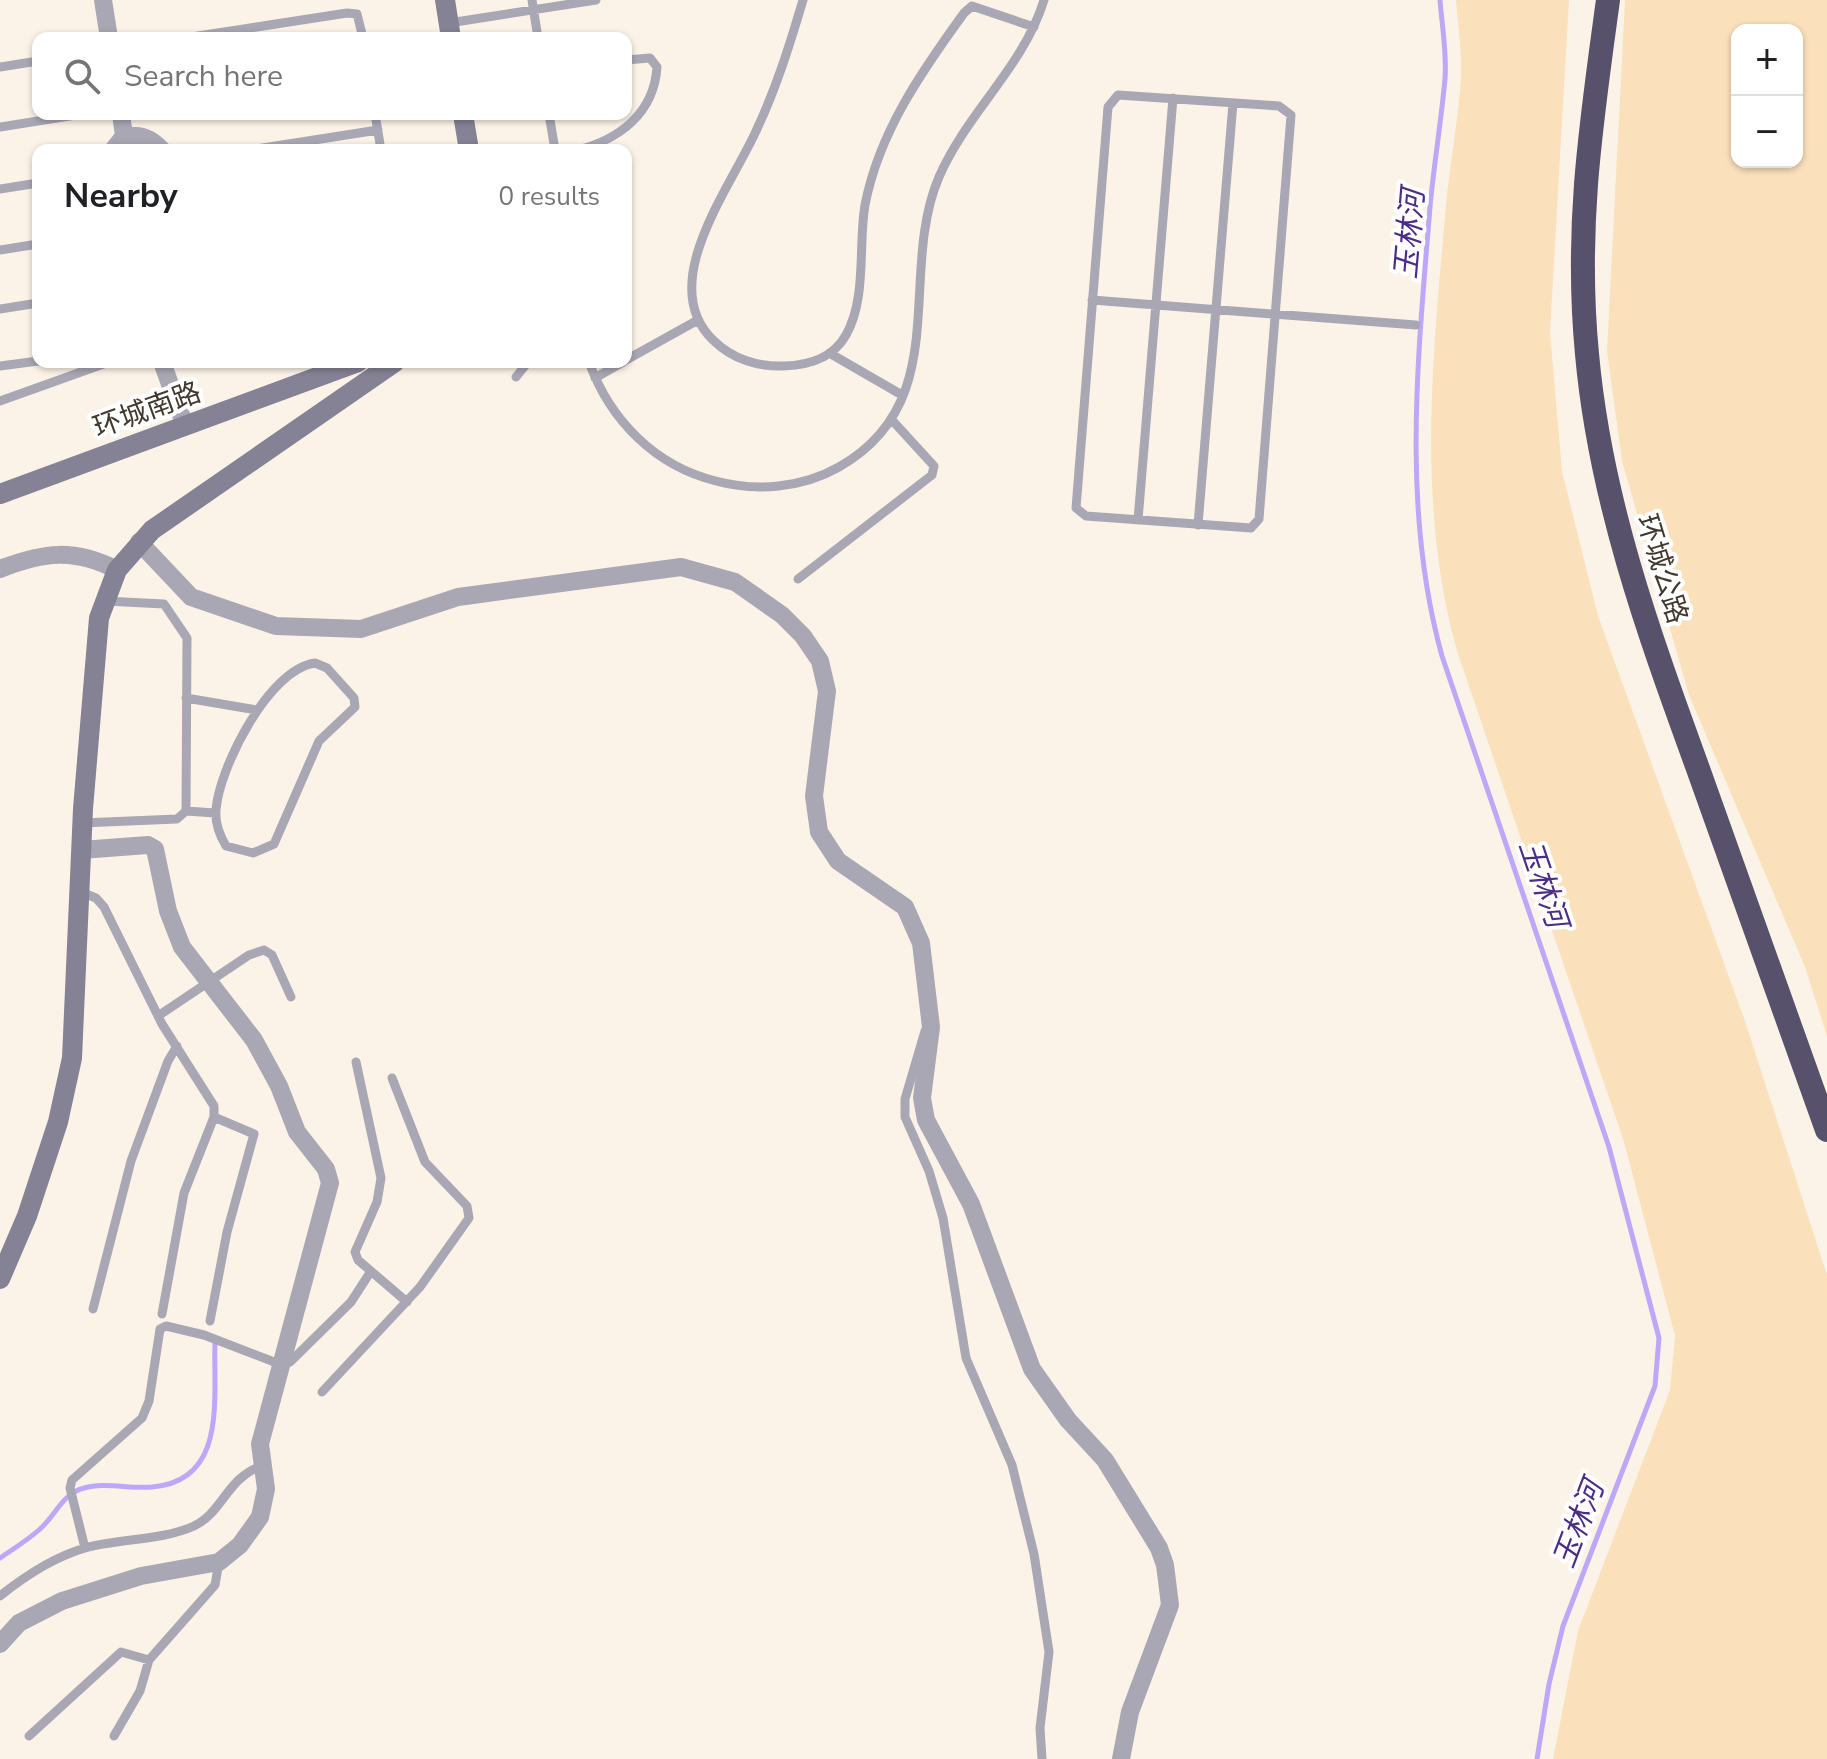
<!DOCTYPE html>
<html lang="en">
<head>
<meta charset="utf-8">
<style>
  body { margin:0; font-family:"Nunito Sans","Noto Sans SC",sans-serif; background:#f2f2f2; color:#202124 }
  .controls { position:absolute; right:24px; top:24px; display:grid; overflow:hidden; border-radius:16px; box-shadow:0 2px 6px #0004 }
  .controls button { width:72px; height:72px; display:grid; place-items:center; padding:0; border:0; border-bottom:2px solid #e0e0e0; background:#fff; color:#202124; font:40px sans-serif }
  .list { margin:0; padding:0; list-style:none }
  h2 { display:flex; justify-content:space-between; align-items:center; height:104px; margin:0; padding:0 32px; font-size:34px }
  h2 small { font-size:26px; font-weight:400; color:#757577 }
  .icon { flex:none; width:44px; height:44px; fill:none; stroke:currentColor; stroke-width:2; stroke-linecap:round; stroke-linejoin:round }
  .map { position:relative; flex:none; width:1827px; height:1759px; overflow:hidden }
  .search { position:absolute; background:#fff; box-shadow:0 2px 6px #0004; left:32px; top:32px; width:600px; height:88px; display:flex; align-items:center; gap:20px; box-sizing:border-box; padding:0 28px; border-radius:16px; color:#757577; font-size:30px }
  .panel { position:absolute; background:#fff; box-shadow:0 2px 6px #0004; left:32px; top:144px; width:600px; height:224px; border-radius:16px }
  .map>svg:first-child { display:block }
  .green { fill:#fae0bb; fill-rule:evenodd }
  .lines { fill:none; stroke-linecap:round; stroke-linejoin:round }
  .stream { stroke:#bca8f6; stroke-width:5 }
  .lane { stroke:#aaa7b5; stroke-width:9 }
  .street { stroke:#aaa7b5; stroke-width:18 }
  .secondary { stroke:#868296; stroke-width:20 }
  .highway { stroke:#57516c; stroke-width:24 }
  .labels { text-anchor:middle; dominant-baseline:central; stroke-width:8; stroke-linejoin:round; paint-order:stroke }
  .street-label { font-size:28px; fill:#41392e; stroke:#fff }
  .water-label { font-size:30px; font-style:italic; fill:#4c2d86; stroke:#fff }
</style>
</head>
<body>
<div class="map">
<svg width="1827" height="1759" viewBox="0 0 1827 1759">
  <rect width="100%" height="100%" fill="#fcf3e8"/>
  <!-- green -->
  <path class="green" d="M 1456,0 L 1569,0 L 1550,332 L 1562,471 L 1598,616 L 1745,1021 L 1827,1275 L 1827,1759 L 1553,1759 L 1578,1631 L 1670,1390 L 1675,1336 L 1624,1142 L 1457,651 C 1416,505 1433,353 1446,205 C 1450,163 1458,121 1461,79 C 1462,53 1458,26 1456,0 Z
    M 1625,0 L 1827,0 L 1827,1036 L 1805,967 L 1689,695 L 1622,461 L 1607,351 ZM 1737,30 L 1797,30 L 1797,162 L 1737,162 Z"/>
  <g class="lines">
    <!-- stream -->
    <path class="stream" d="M 1440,0 C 1442,26 1447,53 1445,79 C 1441,122 1434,164 1430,207 C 1418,357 1401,509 1442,656 L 1609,1147 L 1659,1338 L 1655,1386 L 1563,1626 L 1549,1684 L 1537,1759
      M 0,1558 C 13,1549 28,1540 40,1529 C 55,1516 63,1493 84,1488 C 104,1482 130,1489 152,1487 C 228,1481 213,1398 215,1343"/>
    <!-- lane -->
    <path class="lane" d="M 532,0 L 538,38
      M 803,0 C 790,44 776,89 756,131 C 731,187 655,284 713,340 C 732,359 758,367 784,366 C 810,365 833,358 846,335 C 867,298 858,246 865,205 C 879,132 922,71 964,13 L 972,6 L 1034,27
      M 449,23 L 596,0
      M 185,38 L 347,13 L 357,14 L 363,38
      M 0,67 L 38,61
      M 1118,95 L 1279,106 L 1291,115 L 1259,519 L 1251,528 L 1086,516 L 1076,508 L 1108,107 Z
      M 375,114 L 381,150
      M 549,114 L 555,150
      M 0,127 L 82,114
      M 250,150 L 378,130
      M 578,150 C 620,139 654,113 657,67 L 650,58 L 626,60
      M 0,189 L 38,183
      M 0,250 L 38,244
      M 1092,300 L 1416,325
      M 0,309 L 38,303
      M 831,354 L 902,395
      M 626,360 L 698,320
      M 589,362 C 610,420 655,466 716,481 C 756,492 802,488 839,467 C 955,401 897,275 939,177 C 966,114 1024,66 1044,0
      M 0,366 L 38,361
      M 516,377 L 528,362
      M 595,378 L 623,362
      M 0,401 L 109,362
      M 1138,520 L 1173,98
      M 1198,525 L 1233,103
      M 798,579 L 932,475 L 934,466 L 891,419
      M 315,663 L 327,668 L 354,698 L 355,707 L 319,741 L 274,844 L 253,853 L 226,846 C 220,836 215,822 216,810 C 219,768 269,669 315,663 Z
      M 186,698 L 257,710
      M 186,811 L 215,813
      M 82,823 L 177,819 L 186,811 L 187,638 L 164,604 L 105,601
      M 81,892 L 96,898 L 104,907 L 162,1024 L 214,1106 L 214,1117 L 184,1193 L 162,1314
      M 158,1016 L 249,955 L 264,950 L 272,955 L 291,997
      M 925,1031 L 905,1099 L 905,1117 L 929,1171 L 943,1218 L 966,1358 L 1012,1465 L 1034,1554 L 1049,1652 L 1040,1728 L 1042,1759
      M 356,1062 L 381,1178 L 377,1202 L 355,1252 L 358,1260 L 407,1302
      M 93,1309 L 131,1161 L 168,1061 L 177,1046
      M 210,1321 L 227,1232 L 254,1134 L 214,1117
      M 322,1392 L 420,1287 L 469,1218 L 467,1206 L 425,1162 L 392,1078
      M 85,1548 L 70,1488 L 72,1480 L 142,1418 L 149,1401 L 160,1329 L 166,1326 L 204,1335 L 282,1365 L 290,1362 L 351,1302 L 371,1271
      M 0,1596 C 25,1576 54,1557 85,1548 C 120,1538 161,1541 194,1526 C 224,1511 226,1479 261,1466
      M 29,1736 L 121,1652 L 149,1660
      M 114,1736 L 140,1691 L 149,1660 L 215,1585 L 219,1562"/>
    <!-- street -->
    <path class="street" d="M 103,0 L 109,38
      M 121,114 L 124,136
      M 113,150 L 124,136 C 141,135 150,137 162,150
      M 162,362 L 185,426
      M 139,542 L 191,597 L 276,626 L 361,629 L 458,597 L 681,567 L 735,582 L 782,615 L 803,636 L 820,661 L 827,691 L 814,796 L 819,832 L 838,861 L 905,907 L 921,943 L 931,1027 L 922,1098 L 926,1120 L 971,1204 L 1032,1369 L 1068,1420 L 1105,1460 L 1159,1548 L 1165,1565 L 1170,1605 L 1130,1712 L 1121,1759
      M 0,569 C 44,552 74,548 117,570
      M 0,1644 L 19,1623 L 62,1601 L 141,1576 L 219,1562 L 240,1545 L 260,1517 L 266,1489 L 260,1444 L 330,1183 L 326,1169 L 297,1132 L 279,1086 L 254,1040 L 182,947 L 168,911 L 155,849 L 148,845 L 81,850"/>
    <!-- secondary -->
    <path class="secondary" d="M 445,0 L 451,38
      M 463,114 L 469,150
      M 0,494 L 358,362
      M 0,1279 L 27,1216 L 58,1122 L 72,1058 L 83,809 L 99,618 L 117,570 L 152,530 L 395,362"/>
    <!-- highway -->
    <path class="highway" d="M 1608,0 C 1591,124 1575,228 1587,354 C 1600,499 1648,631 1697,766 C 1740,887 1784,1009 1827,1130"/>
  </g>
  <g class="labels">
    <!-- street labels -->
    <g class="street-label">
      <text transform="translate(147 410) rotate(-20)">环城南路</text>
      <text transform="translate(1662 569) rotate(73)">环城公路</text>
    </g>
    <!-- water labels -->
    <g class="water-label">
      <text transform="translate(1410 234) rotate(-85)">玉林河</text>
      <text transform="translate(1543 884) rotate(71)">玉林河</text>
      <text transform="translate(1579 1524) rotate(-69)">玉林河</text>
    </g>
  </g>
</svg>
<div class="controls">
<button>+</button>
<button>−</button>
</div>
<div class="search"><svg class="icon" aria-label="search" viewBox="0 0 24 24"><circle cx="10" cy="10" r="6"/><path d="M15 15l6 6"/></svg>Search here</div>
<section class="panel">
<h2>Nearby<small>0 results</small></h2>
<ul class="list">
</ul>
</section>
</div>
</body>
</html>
